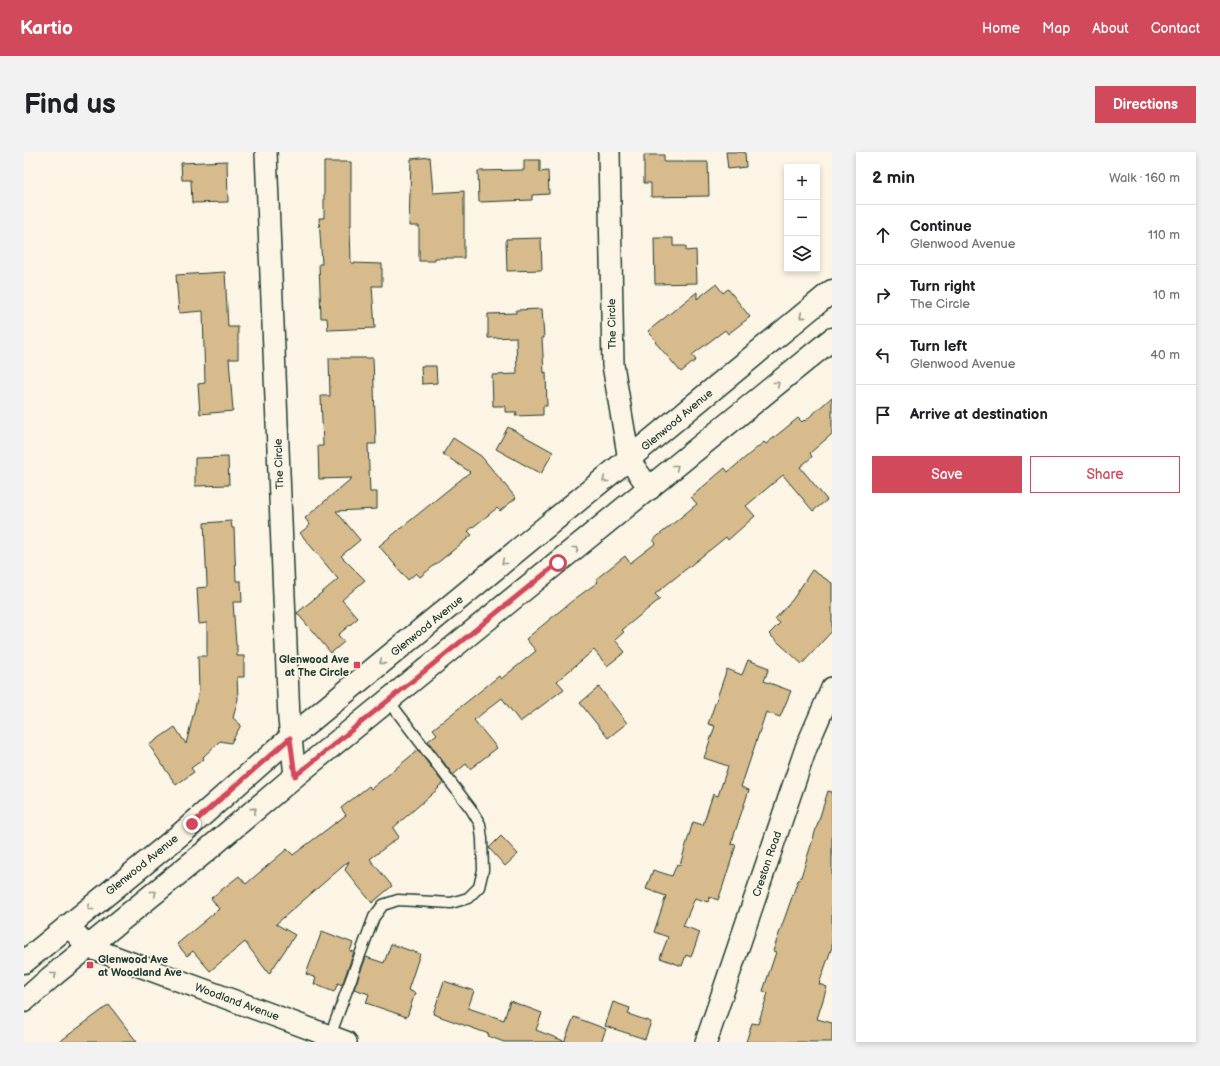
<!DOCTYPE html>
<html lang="en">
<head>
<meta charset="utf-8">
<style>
  body { margin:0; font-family:"Balsamiq Sans",sans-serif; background:#f2f2f2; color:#202124 }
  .controls { position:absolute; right:12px; top:12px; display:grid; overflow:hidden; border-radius:0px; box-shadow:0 2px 6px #0003 }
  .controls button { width:36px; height:36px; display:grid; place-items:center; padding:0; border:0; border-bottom:1px solid #e0e0e0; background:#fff; color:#202124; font:20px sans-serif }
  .stop { position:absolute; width:12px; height:12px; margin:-9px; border:3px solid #d1495b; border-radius:50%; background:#fff }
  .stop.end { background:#d1495b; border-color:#fff; box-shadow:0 1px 4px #0008 }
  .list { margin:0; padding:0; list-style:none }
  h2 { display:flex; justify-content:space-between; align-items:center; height:52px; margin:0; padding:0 16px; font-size:17px }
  h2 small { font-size:13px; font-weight:400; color:#757577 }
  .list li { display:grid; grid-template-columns:26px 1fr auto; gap:12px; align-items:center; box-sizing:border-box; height:60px; padding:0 16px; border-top:1px solid #e0e0e0 }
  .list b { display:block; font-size:15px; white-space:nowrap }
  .list p { margin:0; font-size:13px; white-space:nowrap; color:#757577 }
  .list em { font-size:13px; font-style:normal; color:#757577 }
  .actions { display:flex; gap:8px; padding:12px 16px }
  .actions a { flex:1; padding:9px 0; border:1px solid #d1495b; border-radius:0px; text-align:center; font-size:14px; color:#d1495b }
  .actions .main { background:#d1495b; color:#fff }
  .icon { flex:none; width:22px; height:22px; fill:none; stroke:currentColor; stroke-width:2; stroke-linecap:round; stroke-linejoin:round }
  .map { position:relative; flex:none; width:808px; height:890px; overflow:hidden; border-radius:0px }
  header { display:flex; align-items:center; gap:24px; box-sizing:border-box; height:56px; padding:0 20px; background:#d1495b; color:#fff }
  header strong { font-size:19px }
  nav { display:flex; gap:22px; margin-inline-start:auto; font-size:14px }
  .intro { display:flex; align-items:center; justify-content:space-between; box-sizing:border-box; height:96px; padding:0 24px }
  h1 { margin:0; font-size:28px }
  .button { padding:10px 18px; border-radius:0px; background:#d1495b; color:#fff; font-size:14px; font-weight:700 }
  main { display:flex; gap:24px; padding:0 24px }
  aside { flex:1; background:#fff; border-radius:0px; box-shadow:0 2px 6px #0003 }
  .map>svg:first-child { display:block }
  .building { fill:#d8bb8c; stroke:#1f3d34 }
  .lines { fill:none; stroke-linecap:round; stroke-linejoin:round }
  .service-casing { stroke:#1f3d34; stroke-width:13 }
  .minor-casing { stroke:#1f3d34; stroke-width:24 }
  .primary-casing { stroke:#1f3d34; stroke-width:25 }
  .service { stroke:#fcf5e5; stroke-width:10 }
  .minor { stroke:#fcf5e5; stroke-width:21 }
  .primary { stroke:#fcf5e5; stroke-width:22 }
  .oneway { stroke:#8e998c }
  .route { stroke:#d1495b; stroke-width:5 }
  .poi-dot { fill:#d1495b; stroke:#fcf5e5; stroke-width:1.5 }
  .labels { text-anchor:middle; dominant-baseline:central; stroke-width:3.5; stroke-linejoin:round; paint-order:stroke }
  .street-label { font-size:11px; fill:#1f3d34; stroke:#fcf5e5 }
  .poi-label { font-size:11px; font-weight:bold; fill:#1f3d34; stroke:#fcf5e5; text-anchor:end }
</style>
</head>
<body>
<header>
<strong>Kartio</strong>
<nav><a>Home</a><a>Map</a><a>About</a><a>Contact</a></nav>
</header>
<div class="intro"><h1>Find us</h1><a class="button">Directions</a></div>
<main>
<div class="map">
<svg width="808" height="890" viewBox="0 0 808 890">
  <rect width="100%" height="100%" fill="#fcf5e5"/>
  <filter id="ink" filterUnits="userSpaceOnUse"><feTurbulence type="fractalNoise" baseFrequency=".025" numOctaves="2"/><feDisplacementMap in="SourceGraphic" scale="8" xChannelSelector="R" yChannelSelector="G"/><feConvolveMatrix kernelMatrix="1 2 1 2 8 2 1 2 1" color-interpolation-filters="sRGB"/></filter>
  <g filter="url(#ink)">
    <!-- building -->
    <path class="building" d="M 702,0 L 721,0 L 722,15 L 704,17 Z
      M 620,3 L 640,3 L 640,10 L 684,10 L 685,44 L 627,45 L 627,31 L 620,31 Z
      M 406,5 L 409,41 L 440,39 L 440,106 L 411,106 L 411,109 L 395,109 L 395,74 L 385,74 L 387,7 Z
      M 500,8 L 516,8 L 516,20 L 524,19 L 525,42 L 508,43 L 508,48 L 455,50 L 454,19 L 500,18 Z
      M 203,9 L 204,50 L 168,51 L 167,28 L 158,28 L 157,11 Z
      M 300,10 L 327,10 L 327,74 L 326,74 L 327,111 L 358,112 L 358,134 L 348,134 L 351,176 L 304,178 L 303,166 L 297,166 L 295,112 L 298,112 L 295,66 L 300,66 Z
      M 517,86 L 518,118 L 483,119 L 482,87 Z
      M 630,86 L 649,86 L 649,94 L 662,94 L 662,99 L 672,98 L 673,131 L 631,132 Z
      M 201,120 L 204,175 L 214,175 L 214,207 L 205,207 L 209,259 L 176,262 L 174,232 L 181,231 L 179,159 L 155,161 L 152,123 Z
      M 692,132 L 699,141 L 704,137 L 726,165 L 704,182 L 701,178 L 668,203 L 672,208 L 657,220 L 631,190 L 632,189 L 624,179 L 673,140 L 673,147 Z
      M 518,157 L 520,186 L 518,186 L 520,221 L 522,220 L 523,254 L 519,254 L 519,263 L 491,264 L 493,260 L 481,260 L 481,254 L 469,254 L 468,223 L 493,222 L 492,185 L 464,186 L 464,162 L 492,161 L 492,158 Z
      M 305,206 L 349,206 L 352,292 L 344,292 L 346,340 L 353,340 L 353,357 L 312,359 L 336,388 L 317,404 L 341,428 L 318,448 L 334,466 L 314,483 L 320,490 L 307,501 L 273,461 L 314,427 L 276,381 L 286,373 L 281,366 L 328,326 L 295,327 L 294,294 L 299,294 L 297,244 L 306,244 Z
      M 397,214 L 412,214 L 413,231 L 398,232 Z
      M 808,245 L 808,282 L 786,301 L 788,305 L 776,315 L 803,348 L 789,359 L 759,323 L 722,354 L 731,364 L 704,388 L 702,385 L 631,442 L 636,447 L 598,478 L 600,480 L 591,488 L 601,500 L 583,514 L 570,498 L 533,529 L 540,537 L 496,570 L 478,546 L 450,568 L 473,596 L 446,617 L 442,612 L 429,623 L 404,589 L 413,582 L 409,577 L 475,524 L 477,527 L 512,499 L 502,487 L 548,449 L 574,430 L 572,427 L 601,404 L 606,411 L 632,391 L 629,388 L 673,352 L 667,345 L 701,316 L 704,320 L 740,290 L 742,292 L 774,266 L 778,270 L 780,268 L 781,269 Z
      M 484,275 L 529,300 L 517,322 L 472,297 Z
      M 429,286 L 457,304 L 492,346 L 476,359 L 473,356 L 444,379 L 448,383 L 396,425 L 392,421 L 384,428 L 355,394 L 446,320 L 419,302 Z
      M 204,305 L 205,333 L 171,334 L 171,306 Z
      M 207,369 L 208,376 L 210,376 L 212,429 L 217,429 L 218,450 L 209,450 L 212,493 L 213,493 L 213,504 L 220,504 L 220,525 L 213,525 L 214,547 L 209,566 L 217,573 L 207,591 L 196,589 L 179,605 L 180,607 L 167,616 L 170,620 L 152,633 L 125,593 L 151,575 L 162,592 L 175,539 L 174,504 L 183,504 L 183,471 L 175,472 L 173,436 L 183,435 L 183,431 L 180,371 Z
      M 788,418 L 808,431 L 808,479 L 778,512 L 745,482 L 756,471 L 751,467 L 769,447 Z
      M 724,508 L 745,516 L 740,529 L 767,539 L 756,565 L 742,560 L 717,635 L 725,638 L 707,692 L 712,693 L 698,737 L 694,748 L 686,745 L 684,750 L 671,746 L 659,774 L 676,780 L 667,805 L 662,803 L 658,814 L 636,806 L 644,785 L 630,780 L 642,744 L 622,737 L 629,718 L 648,724 L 653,712 L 656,713 L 669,670 L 679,673 L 689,642 L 694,644 L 704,614 L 680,606 L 691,574 L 684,572 L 703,517 L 718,523 Z
      M 575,535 L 603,571 L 584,586 L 556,551 Z
      M 394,598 L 419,631 L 414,635 L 415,636 L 369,676 L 375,685 L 346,707 L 368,734 L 348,751 L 321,718 L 325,709 L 252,772 L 271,783 L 245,822 L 221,790 L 186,819 L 169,799 L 163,804 L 153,792 L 195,757 L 187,746 L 215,724 L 222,732 L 263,697 L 269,703 L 322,663 L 317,656 L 345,634 L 347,637 Z
      M 804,639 L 808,640 L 808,795 L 795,832 L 803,835 L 793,867 L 808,871 L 808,890 L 722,890 L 728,871 L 734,872 L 744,841 L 739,839 L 752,800 L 749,799 L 774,728 L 776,728 Z
      M 477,684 L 494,702 L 481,714 L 465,696 Z
      M 298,779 L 329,791 L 326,799 L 330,800 L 318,833 L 314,831 L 310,840 L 290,832 L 292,826 L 282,822 Z
      M 367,792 L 396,802 L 384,838 L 391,841 L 383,865 L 342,851 L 345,842 L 330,837 L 342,805 L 360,811 Z
      M 420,829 L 450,839 L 444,856 L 480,868 L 486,849 L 518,861 L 512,878 L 540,889 L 540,890 L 480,890 L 464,884 L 465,882 L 409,862 Z
      M 589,850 L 606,856 L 604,862 L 627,870 L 621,887 L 581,874 Z
      M 85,853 L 113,890 L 35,890 Z
      M 550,865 L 582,877 L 577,890 L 540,890 Z"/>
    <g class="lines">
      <defs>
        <path id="service" d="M 306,884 L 350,765 L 359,753 L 374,748 L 427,751 L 444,746 L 455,735 L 459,718 L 458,687 L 456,672 L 447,657 L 364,548"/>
        <path id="minor" d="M 242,0 L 265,567 L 271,624
          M 585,0 L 589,213 L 605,308 L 626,337
          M 44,773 L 64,795 L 322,890
          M 682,890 L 782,596 L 808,536"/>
        <path id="primary" d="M 0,810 L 158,681 L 266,586 L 808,139
          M 0,849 L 26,826 L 181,700 L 271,624 L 808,187"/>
      </defs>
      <!-- service casing -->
      <use href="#service" class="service-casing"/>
      <!-- minor casing -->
      <use href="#minor" class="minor-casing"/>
      <!-- primary casing -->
      <use href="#primary" class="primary-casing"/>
      <!-- service -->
      <use href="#service" class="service"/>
      <!-- minor -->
      <use href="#minor" class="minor"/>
      <!-- primary -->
      <use href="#primary" class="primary"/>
    </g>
    <!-- one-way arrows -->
    <defs><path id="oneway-chevron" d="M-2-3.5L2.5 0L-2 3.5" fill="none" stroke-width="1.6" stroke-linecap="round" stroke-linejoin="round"/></defs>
    <g class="oneway">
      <use href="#oneway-chevron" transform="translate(778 164) rotate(140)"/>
      <use href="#oneway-chevron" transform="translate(753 232) rotate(-39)"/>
      <use href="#oneway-chevron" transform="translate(652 315) rotate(-39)"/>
      <use href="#oneway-chevron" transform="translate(581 328) rotate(141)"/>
      <use href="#oneway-chevron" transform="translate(552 397) rotate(-39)"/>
      <use href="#oneway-chevron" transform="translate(480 410) rotate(141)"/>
      <use href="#oneway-chevron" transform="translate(358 510) rotate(141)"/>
      <use href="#oneway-chevron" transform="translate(230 658) rotate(-40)"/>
      <use href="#oneway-chevron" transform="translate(130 741) rotate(-39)"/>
      <use href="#oneway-chevron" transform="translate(66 756) rotate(141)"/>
      <use href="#oneway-chevron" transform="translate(30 823) rotate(-39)"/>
    </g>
  </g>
  <g class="lines" filter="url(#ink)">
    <!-- route -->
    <path class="route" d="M 168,672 L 266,586 L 271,624 L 534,411"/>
  </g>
  <!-- markers -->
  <g class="poi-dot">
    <rect x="329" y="509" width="8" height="8" rx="2"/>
    <rect x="62" y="809" width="8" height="8" rx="2"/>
  </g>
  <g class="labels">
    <!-- street labels -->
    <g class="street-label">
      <text transform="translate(588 172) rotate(-91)">The Circle</text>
      <text transform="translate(653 268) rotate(-40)">Glenwood Avenue</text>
      <text transform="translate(255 312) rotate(-92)">The Circle</text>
      <text transform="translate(403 474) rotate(-39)">Glenwood Avenue</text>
      <text transform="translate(743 712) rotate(-71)">Creston Road</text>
      <text transform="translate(118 713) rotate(-39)">Glenwood Avenue</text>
      <text transform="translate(213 850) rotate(20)">Woodland Avenue</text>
    </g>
    <!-- poi labels -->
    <g class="poi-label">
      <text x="325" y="507">Glenwood Ave<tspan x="325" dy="13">at The Circle</tspan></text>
      <text x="74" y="807" text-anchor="start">Glenwood Ave<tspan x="74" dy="13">at Woodland Ave</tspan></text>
    </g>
  </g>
</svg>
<div class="controls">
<button>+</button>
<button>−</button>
<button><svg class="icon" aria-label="layers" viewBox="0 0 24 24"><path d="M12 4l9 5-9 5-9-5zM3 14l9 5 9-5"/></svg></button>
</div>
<div class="stop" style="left:534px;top:411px"></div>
<div class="stop end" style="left:168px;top:672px"></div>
</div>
<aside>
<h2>2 min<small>Walk · 160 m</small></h2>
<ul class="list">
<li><svg class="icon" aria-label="ahead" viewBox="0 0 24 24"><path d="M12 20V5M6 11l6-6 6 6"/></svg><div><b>Continue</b><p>Glenwood Avenue</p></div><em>110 m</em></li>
<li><svg class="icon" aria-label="right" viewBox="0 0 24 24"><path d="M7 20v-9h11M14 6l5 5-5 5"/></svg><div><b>Turn right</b><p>The Circle</p></div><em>10 m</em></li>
<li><svg class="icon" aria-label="left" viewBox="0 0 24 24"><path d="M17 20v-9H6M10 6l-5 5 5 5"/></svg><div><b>Turn left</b><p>Glenwood Avenue</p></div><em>40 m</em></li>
<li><svg class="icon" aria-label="arrive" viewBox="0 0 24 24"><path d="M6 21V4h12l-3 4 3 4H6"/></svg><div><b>Arrive at destination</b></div></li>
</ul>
<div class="actions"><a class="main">Save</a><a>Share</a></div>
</aside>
</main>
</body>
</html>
